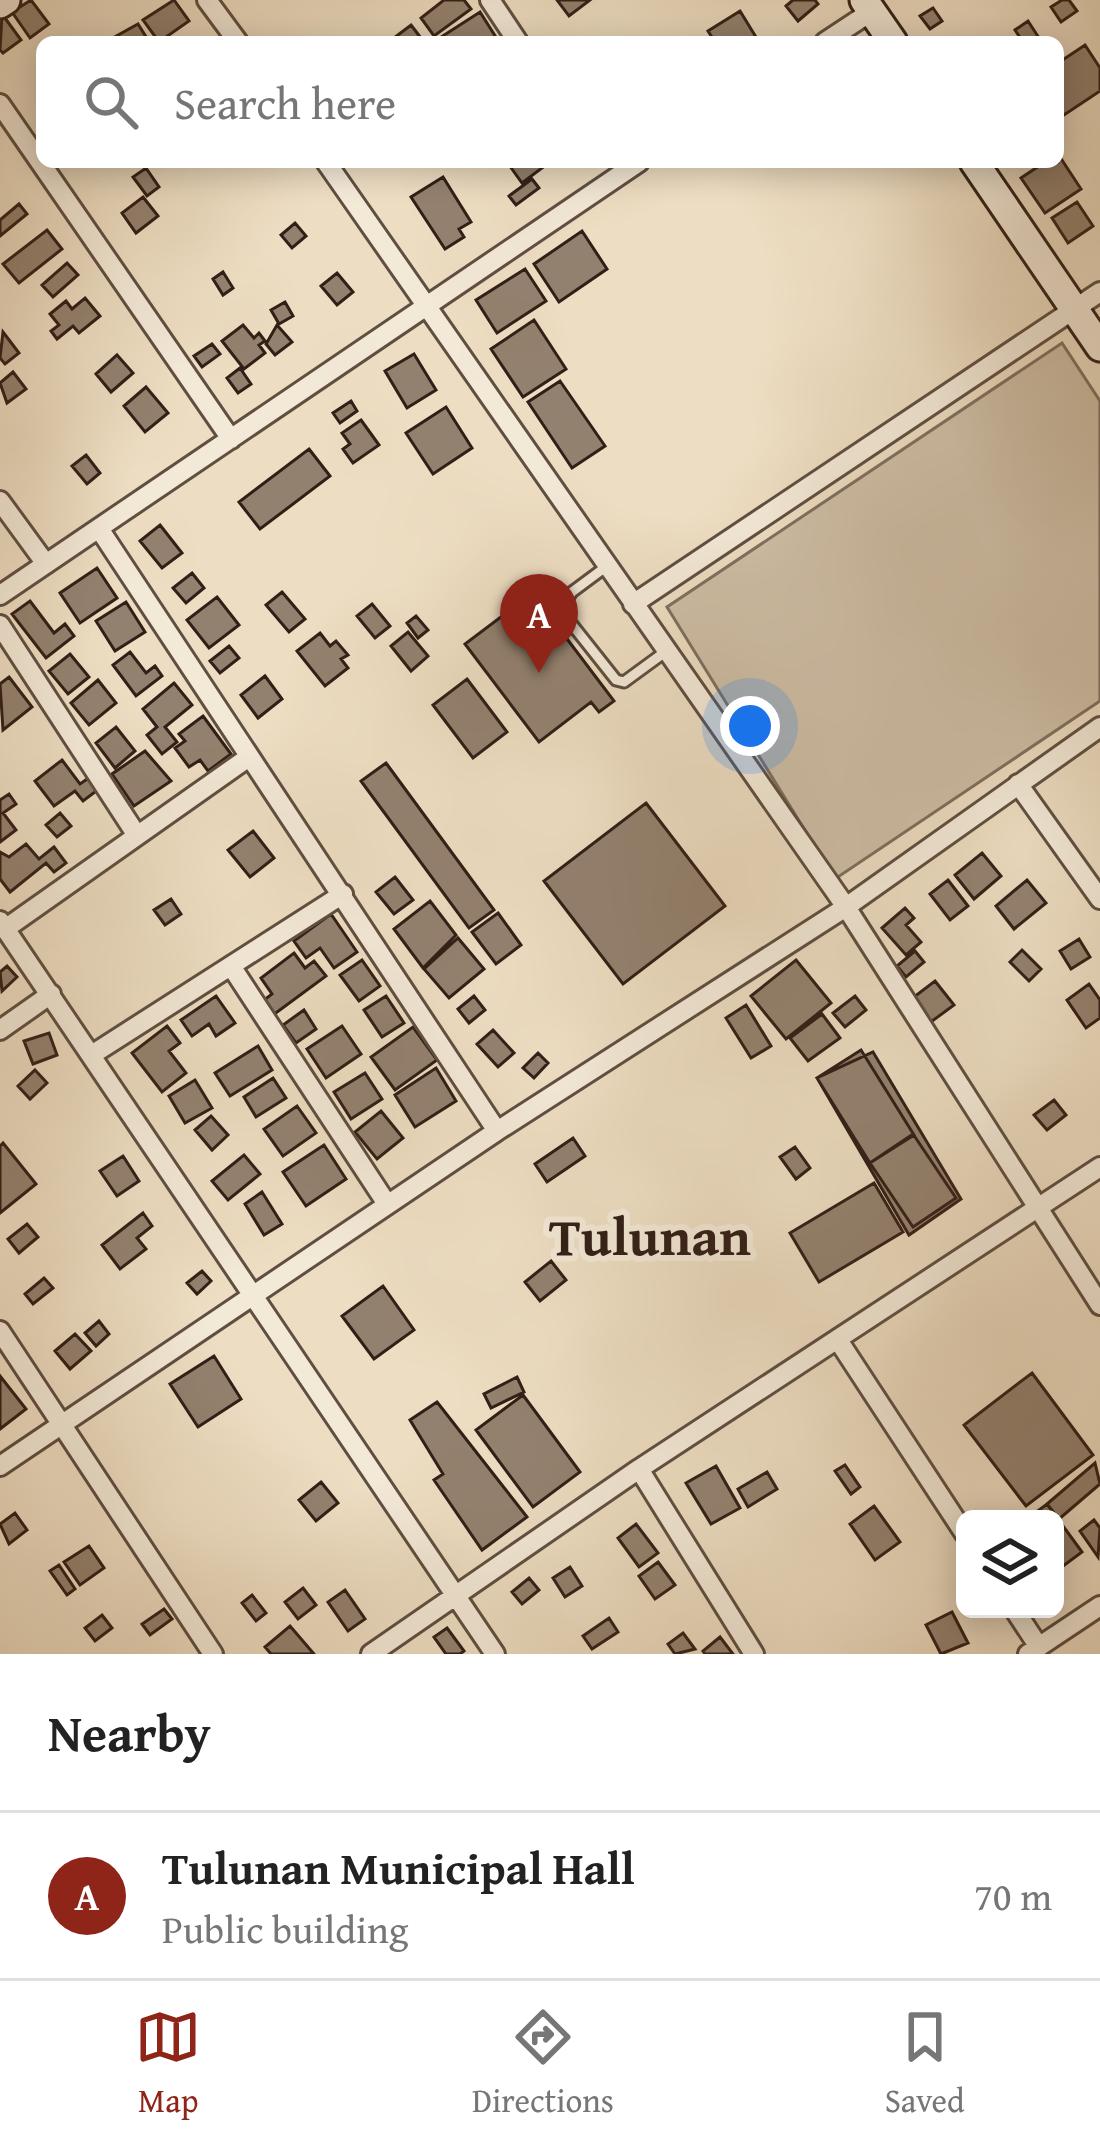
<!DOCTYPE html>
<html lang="en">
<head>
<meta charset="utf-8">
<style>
  body { margin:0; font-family:"Gentium Book Plus",serif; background:#f6f6f6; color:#222 }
  .controls { position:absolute; right:36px; bottom:36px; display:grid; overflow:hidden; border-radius:18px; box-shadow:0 6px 30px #0003 }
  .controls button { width:108px; height:108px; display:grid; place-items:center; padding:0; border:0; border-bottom:3px solid #e0e0e0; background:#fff; color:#222; font:60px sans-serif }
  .you { position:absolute; left:750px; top:726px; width:42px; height:42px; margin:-30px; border:9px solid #fff; border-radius:50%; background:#1a73e8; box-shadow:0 0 0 18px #1a73e833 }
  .badge { display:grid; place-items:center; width:78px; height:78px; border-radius:50%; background:#8f2418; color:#fff; font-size:39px; font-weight:700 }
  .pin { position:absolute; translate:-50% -99px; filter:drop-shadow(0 3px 6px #0008) }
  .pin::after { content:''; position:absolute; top:63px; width:42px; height:36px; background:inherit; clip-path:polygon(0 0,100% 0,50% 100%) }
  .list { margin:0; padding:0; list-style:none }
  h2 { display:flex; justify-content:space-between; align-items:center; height:156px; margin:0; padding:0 48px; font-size:51px }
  h2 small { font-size:39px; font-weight:400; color:#767676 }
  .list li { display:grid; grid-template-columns:78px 1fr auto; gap:36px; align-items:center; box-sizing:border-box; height:168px; padding:0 48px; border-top:3px solid #e0e0e0 }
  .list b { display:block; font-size:45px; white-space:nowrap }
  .list p { margin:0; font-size:39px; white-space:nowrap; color:#767676 }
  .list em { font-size:39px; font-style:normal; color:#767676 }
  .icon { flex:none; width:66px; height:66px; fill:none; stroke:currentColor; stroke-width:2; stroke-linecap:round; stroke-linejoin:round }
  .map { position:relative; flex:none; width:1100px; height:1654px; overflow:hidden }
  .search { position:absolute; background:#fff; box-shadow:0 6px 30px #0003; left:36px; right:36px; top:36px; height:132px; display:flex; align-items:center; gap:30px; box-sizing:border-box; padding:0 42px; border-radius:18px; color:#767676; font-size:45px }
  .sheet { height:324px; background:#fff }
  nav { display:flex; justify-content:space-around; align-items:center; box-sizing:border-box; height:168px; border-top:3px solid #e0e0e0; background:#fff; font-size:33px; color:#767676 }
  nav a { display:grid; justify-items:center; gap:6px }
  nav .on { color:#8f2418 }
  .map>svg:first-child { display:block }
  .green { fill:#cdbda5; stroke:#7f6e5e; stroke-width:3 }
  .building { fill:#93816f; stroke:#311e16; stroke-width:3 }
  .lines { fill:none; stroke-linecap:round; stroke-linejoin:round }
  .lane-casing { stroke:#604e41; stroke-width:15 }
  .street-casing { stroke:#604e41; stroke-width:24 }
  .secondary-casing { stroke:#311e16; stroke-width:33 }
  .lane { stroke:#f3e9d7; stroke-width:9 }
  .street { stroke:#f3e9d7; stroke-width:18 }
  .secondary { stroke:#f3e9d7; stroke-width:27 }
  .labels { text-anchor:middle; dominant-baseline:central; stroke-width:12; stroke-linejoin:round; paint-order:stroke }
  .district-label { font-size:54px; font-weight:bold; fill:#311e16; stroke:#f3e9d7 }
</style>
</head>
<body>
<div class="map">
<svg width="1100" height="1654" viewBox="0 0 1100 1654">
  <rect width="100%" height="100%" fill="#edddc2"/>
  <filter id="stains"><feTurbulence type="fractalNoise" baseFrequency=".00167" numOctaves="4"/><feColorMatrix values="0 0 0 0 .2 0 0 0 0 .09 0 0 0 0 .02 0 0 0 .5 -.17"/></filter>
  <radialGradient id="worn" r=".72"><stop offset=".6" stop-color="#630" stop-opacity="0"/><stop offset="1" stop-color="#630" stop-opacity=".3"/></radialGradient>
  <!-- green -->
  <path class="green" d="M 1062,343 L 1100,401 L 1100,701 L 835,879 L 667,607 Z"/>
  <!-- building -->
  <path class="building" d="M 31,0 L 49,24 L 30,38 L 12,12 Z
    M 174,0 L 189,21 L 159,42 L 143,20 Z
    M 444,0 L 464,0 L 471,9 L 434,36 L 421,18 Z
    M 557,0 L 590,0 L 569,16 Z
    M 793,0 L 815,0 L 818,4 L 798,21 L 786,6 Z
    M 1062,0 L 1069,0 L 1077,11 L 1061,22 L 1051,7 Z
    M 933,8 L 942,21 L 930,29 L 920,16 Z
    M 740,11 L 759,42 L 715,42 L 708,31 Z
    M 480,12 L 499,42 L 436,42 L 435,41 Z
    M 2,14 L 21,40 L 3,53 L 0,50 Z
    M 1028,21 L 1039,38 L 1033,42 L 1023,42 L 1015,30 Z
    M 138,24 L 148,40 L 113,42 L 111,39 Z
    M 411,25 L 424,42 L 391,42 L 390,41 Z
    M 1085,45 L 1100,68 L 1100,91 L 1064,115 L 1058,105 L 1058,63 Z
    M 1058,154 L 1081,189 L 1045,213 L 1021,178 L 1045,162 L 1058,162 Z
    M 507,162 L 550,162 L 522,183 Z
    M 146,168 L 159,187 L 147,196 L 133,177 Z
    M 443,177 L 471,222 L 459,229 L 464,237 L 445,249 L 411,197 Z
    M 532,179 L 539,188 L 516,205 L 509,196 Z
    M 143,197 L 158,216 L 136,233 L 122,213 Z
    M 1077,202 L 1093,226 L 1068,243 L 1052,218 Z
    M 19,204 L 27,214 L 0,236 L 0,220 Z
    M 295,223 L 306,236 L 292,248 L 281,235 Z
    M 47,230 L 62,249 L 19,283 L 3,264 Z
    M 582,231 L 607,269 L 559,302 L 534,264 Z
    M 67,263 L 78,275 L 53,297 L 42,285 Z
    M 525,269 L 546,301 L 497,333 L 476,300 Z
    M 223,272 L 233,288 L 223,295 L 213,279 Z
    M 337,273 L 353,292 L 337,305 L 321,286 Z
    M 85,298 L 100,316 L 79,333 L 73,326 L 57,339 L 51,331 L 59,325 L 50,314 L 66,301 L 72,309 Z
    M 285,302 L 293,316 L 279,324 L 271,310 Z
    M 534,320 L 566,369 L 523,397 L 491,349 Z
    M 243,325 L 254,338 L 259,333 L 265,341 L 259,345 L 265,353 L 244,369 L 222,341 Z
    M 277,325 L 292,342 L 275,355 L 266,344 Z
    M 3,332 L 19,353 L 5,364 L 0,358 Z
    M 212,344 L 220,354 L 202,367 L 194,356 Z
    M 414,354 L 436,390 L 407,408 L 385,371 Z
    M 117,355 L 133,373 L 111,392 L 96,374 Z
    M 240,368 L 251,384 L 238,393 L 227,378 Z
    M 13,372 L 26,389 L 7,403 L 0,383 Z
    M 560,381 L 605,446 L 572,468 L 528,402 Z
    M 146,387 L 168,413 L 145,432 L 124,406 Z
    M 351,401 L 357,411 L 340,423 L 333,413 Z
    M 446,407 L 472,448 L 433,474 L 406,433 Z
    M 361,420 L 379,445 L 353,463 L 343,449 L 350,444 L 342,433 Z
    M 309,449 L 330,476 L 260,529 L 239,502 Z
    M 86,455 L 100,473 L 87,484 L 72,466 Z
    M 160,525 L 182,553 L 162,568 L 140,541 Z
    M 97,568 L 117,598 L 80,623 L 60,593 Z
    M 192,573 L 204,588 L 186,603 L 173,588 Z
    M 527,586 L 614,701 L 599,712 L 591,702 L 539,742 L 465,644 L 517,605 L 512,598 Z
    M 282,592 L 305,619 L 289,632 L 266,605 Z
    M 217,597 L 239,625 L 209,648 L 187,620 Z
    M 30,601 L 54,633 L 65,624 L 74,636 L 46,658 L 12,614 Z
    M 126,602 L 145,632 L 115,651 L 96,621 Z
    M 372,604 L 390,626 L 375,638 L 357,616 Z
    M 416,616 L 428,630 L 418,638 L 407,623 Z
    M 408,632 L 428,656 L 411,671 L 391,646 Z
    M 320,633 L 330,646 L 336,641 L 348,655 L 341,659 L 348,668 L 325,686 L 297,651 Z
    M 229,646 L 239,658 L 220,673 L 210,661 Z
    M 130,652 L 146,673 L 155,666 L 162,676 L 136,696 L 113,665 Z
    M 70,654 L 89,677 L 68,694 L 49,671 Z
    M 265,676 L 282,699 L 258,718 L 241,695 Z
    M 9,677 L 32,707 L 3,730 L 0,684 Z
    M 467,679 L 507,732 L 473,758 L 433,705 Z
    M 98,680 L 116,703 L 89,725 L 71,703 Z
    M 174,683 L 192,705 L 165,727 L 177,742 L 162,754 L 147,735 L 157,727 L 143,709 Z
    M 203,716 L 231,754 L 208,771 L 200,760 L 189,767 L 175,748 L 185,741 L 179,734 Z
    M 116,727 L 135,751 L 115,768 L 96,743 Z
    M 145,751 L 171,781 L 134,806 L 112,774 Z
    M 62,760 L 80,784 L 90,777 L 99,789 L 83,801 L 75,791 L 54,806 L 35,781 Z
    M 386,763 L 494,910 L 469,928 L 361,781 Z
    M 9,794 L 16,804 L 3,813 L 16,830 L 0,842 L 0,800 Z
    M 646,803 L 725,906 L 623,984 L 544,881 Z
    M 60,813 L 71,826 L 57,837 L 46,825 Z
    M 253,831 L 274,858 L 250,877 L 228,850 Z
    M 26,844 L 39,859 L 54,847 L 66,863 L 54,872 L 46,863 L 10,892 L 0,879 L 0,852 L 9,857 Z
    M 982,853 L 1001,876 L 974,899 L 955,875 Z
    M 395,877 L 413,900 L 394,914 L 376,892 Z
    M 948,880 L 968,906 L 950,920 L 930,894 Z
    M 1027,880 L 1046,903 L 1014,929 L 996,906 Z
    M 171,899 L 181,914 L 165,925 L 154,910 Z
    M 430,901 L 456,935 L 423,968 L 394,929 Z
    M 905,908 L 914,918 L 906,925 L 921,942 L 906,955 L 882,928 Z
    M 498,913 L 521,945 L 496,964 L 472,932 Z
    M 331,914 L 357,952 L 334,968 L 320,948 L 306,958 L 294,941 Z
    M 458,938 L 484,969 L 449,998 L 424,969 Z
    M 1079,939 L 1090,957 L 1071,969 L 1060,951 Z
    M 1022,950 L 1041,969 L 1029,981 L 1010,962 Z
    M 915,951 L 924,962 L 906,977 L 897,966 Z
    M 294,953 L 305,968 L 314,961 L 326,976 L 269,1018 L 259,1004 L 272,994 L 261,978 Z
    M 362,960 L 380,986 L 359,1001 L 340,975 Z
    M 796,960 L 831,1003 L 786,1039 L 751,996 Z
    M 7,966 L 17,977 L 2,991 L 0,972 Z
    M 935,981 L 954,1005 L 924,1027 L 906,1003 Z
    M 1089,984 L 1100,1000 L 1100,1018 L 1086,1028 L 1067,1000 Z
    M 216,996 L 235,1023 L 216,1036 L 209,1024 L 192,1036 L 181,1020 Z
    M 386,996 L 404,1023 L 382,1037 L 364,1010 Z
    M 474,996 L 485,1010 L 469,1023 L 458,1009 Z
    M 855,996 L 866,1010 L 845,1027 L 833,1013 Z
    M 746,1005 L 771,1046 L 751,1058 L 726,1018 Z
    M 304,1010 L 316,1029 L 296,1043 L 283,1025 Z
    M 822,1014 L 840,1038 L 808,1061 L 790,1038 Z
    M 167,1026 L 180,1043 L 169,1051 L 186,1073 L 162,1092 L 132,1053 Z
    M 342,1026 L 361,1054 L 326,1078 L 307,1049 Z
    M 413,1027 L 437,1060 L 395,1090 L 371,1057 Z
    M 493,1030 L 514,1053 L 498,1067 L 477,1044 Z
    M 49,1033 L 57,1055 L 33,1064 L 24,1041 Z
    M 258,1046 L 272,1070 L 230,1096 L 215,1073 Z
    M 861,1050 L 914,1135 L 870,1163 L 817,1078 Z
    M 873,1052 L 961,1199 L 909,1235 L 817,1078 Z
    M 538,1053 L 548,1063 L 534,1078 L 523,1068 Z
    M 436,1068 L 456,1101 L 415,1127 L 395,1095 Z
    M 35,1070 L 47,1083 L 30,1099 L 18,1086 Z
    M 365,1073 L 382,1099 L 351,1119 L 334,1092 Z
    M 273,1078 L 286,1098 L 256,1117 L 244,1097 Z
    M 195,1080 L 212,1108 L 185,1123 L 169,1096 Z
    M 1054,1100 L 1066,1115 L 1047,1130 L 1034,1115 Z
    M 297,1106 L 316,1133 L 283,1156 L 264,1129 Z
    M 381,1111 L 403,1138 L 377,1159 L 355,1132 Z
    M 211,1116 L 228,1135 L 212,1150 L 195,1130 Z
    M 913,1134 L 956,1198 L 913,1227 L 870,1163 Z
    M 573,1138 L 585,1156 L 547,1182 L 535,1164 Z
    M 3,1143 L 36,1184 L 0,1213 L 0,1146 Z
    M 324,1145 L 346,1179 L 306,1206 L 283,1172 Z
    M 795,1147 L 810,1168 L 796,1179 L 780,1157 Z
    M 244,1155 L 260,1174 L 228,1200 L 212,1181 Z
    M 123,1156 L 139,1181 L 117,1196 L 100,1171 Z
    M 874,1183 L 903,1232 L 819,1282 L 790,1233 Z
    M 262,1192 L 282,1224 L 264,1235 L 245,1204 Z
    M 143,1213 L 152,1226 L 137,1238 L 146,1249 L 120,1269 L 102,1245 Z
    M 27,1224 L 38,1237 L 19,1253 L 8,1239 Z
    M 551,1261 L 566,1280 L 540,1301 L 525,1282 Z
    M 202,1271 L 211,1281 L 197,1294 L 187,1283 Z
    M 44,1278 L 53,1288 L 33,1304 L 25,1294 Z
    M 383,1286 L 414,1330 L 374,1359 L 342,1316 Z
    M 99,1321 L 109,1334 L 96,1346 L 85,1333 Z
    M 75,1334 L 91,1351 L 70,1369 L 55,1351 Z
    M 214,1356 L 241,1399 L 198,1427 L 170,1384 Z
    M 1032,1373 L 1093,1455 L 1026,1506 L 964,1425 Z
    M 0,1376 L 26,1409 L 0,1429 Z
    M 517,1377 L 524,1392 L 491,1408 L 484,1394 Z
    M 523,1395 L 580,1472 L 533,1507 L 476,1430 Z
    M 437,1402 L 527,1517 L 482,1550 L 434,1480 L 443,1474 L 410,1420 Z
    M 1095,1463 L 1100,1484 L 1059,1519 L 1047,1504 Z
    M 845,1465 L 860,1487 L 851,1494 L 835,1471 Z
    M 716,1466 L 740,1508 L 711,1524 L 686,1483 Z
    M 767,1472 L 777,1489 L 748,1507 L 738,1489 Z
    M 321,1482 L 338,1503 L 316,1521 L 299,1500 Z
    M 1047,1504 L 1082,1552 L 1055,1572 L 1055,1519 L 1027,1519 Z
    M 874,1506 L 900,1542 L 875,1560 L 850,1524 Z
    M 15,1513 L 27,1530 L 9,1544 L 0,1524 Z
    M 1094,1520 L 1100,1528 L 1098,1557 L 1080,1531 Z
    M 636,1524 L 658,1553 L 639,1567 L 618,1538 Z
    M 89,1546 L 104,1568 L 80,1585 L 64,1562 Z
    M 658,1562 L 675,1585 L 655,1599 L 639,1576 Z
    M 59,1565 L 75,1589 L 67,1595 L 50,1571 Z
    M 570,1567 L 582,1586 L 565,1597 L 553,1578 Z
    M 529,1578 L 539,1590 L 522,1604 L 512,1592 Z
    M 303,1588 L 316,1605 L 298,1619 L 285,1602 Z
    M 345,1590 L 365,1619 L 348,1631 L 328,1602 Z
    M 252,1595 L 266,1613 L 256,1621 L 242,1603 Z
    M 164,1609 L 172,1619 L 150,1635 L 142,1624 Z
    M 952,1612 L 968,1643 L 941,1654 L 926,1625 Z
    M 102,1615 L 112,1628 L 95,1641 L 85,1628 Z
    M 609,1618 L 618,1632 L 592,1649 L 583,1636 Z
    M 290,1626 L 314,1654 L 271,1654 L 265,1647 Z
    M 447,1628 L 464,1651 L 460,1654 L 446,1654 L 434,1637 Z
    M 683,1633 L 695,1649 L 675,1654 L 668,1644 Z
    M 720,1637 L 733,1654 L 705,1654 L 703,1651 Z"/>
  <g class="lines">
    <defs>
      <path id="lane" d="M 607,566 L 572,592 L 563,605 L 566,617 L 616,680 L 624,682 L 665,652"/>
      <path id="street" d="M 207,0 L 238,42
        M 490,0 L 518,42
        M 825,42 L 872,11
        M 0,104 L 231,439
        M 326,162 L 846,907 L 1100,1305
        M 0,501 L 46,564
        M 100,530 L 497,1131
        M 0,595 L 639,162
        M 633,604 L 1100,292
        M 0,625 L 136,834
        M 1018,784 L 1100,899
        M 0,921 L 495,1654
        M 5,929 L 249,757
        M 231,966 L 387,1204
        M 0,1030 L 51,994
        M 93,1054 L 343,894
        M 0,1331 L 213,1654
        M 838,1340 L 965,1534
        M 0,1466 L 497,1131 L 846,907 L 1100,727
        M 639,1469 L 754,1654
        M 1014,1609 L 1039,1647
        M 371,1654 L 639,1469 L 1100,1167
        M 1028,1654 L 1100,1606"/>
      <path id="secondary" d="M 864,0 L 893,42
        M 0,4 L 6,0
        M 974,162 L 1100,347"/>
    </defs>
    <!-- lane casing -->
    <use href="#lane" class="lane-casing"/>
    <!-- street casing -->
    <use href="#street" class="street-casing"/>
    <!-- secondary casing -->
    <use href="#secondary" class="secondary-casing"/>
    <!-- lane -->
    <use href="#lane" class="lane"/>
    <!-- street -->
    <use href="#street" class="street"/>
    <!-- secondary -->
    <use href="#secondary" class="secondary"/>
  </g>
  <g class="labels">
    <!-- district labels -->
    <g class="district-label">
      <text x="650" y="1235">Tulunan</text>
    </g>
  </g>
  <rect width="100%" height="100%" filter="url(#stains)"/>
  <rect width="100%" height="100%" fill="url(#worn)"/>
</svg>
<div class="controls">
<button><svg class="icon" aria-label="layers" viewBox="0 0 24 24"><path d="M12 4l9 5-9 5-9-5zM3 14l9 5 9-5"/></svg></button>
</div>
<div class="you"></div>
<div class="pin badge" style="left:539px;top:673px">A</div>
<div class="search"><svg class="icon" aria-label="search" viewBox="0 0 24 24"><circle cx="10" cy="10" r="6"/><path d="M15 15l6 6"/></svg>Search here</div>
</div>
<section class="sheet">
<h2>Nearby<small></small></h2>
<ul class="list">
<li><span class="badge">A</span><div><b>Tulunan Municipal Hall</b><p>Public building</p></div><em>70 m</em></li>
</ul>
</section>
<nav>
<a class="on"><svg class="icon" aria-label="map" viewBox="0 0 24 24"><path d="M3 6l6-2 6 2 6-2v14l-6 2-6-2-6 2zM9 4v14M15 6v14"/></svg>Map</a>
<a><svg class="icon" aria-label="directions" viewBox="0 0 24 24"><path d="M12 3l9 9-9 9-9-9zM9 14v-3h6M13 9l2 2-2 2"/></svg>Directions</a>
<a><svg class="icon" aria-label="saved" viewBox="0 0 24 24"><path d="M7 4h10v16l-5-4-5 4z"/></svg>Saved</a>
</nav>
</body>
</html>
